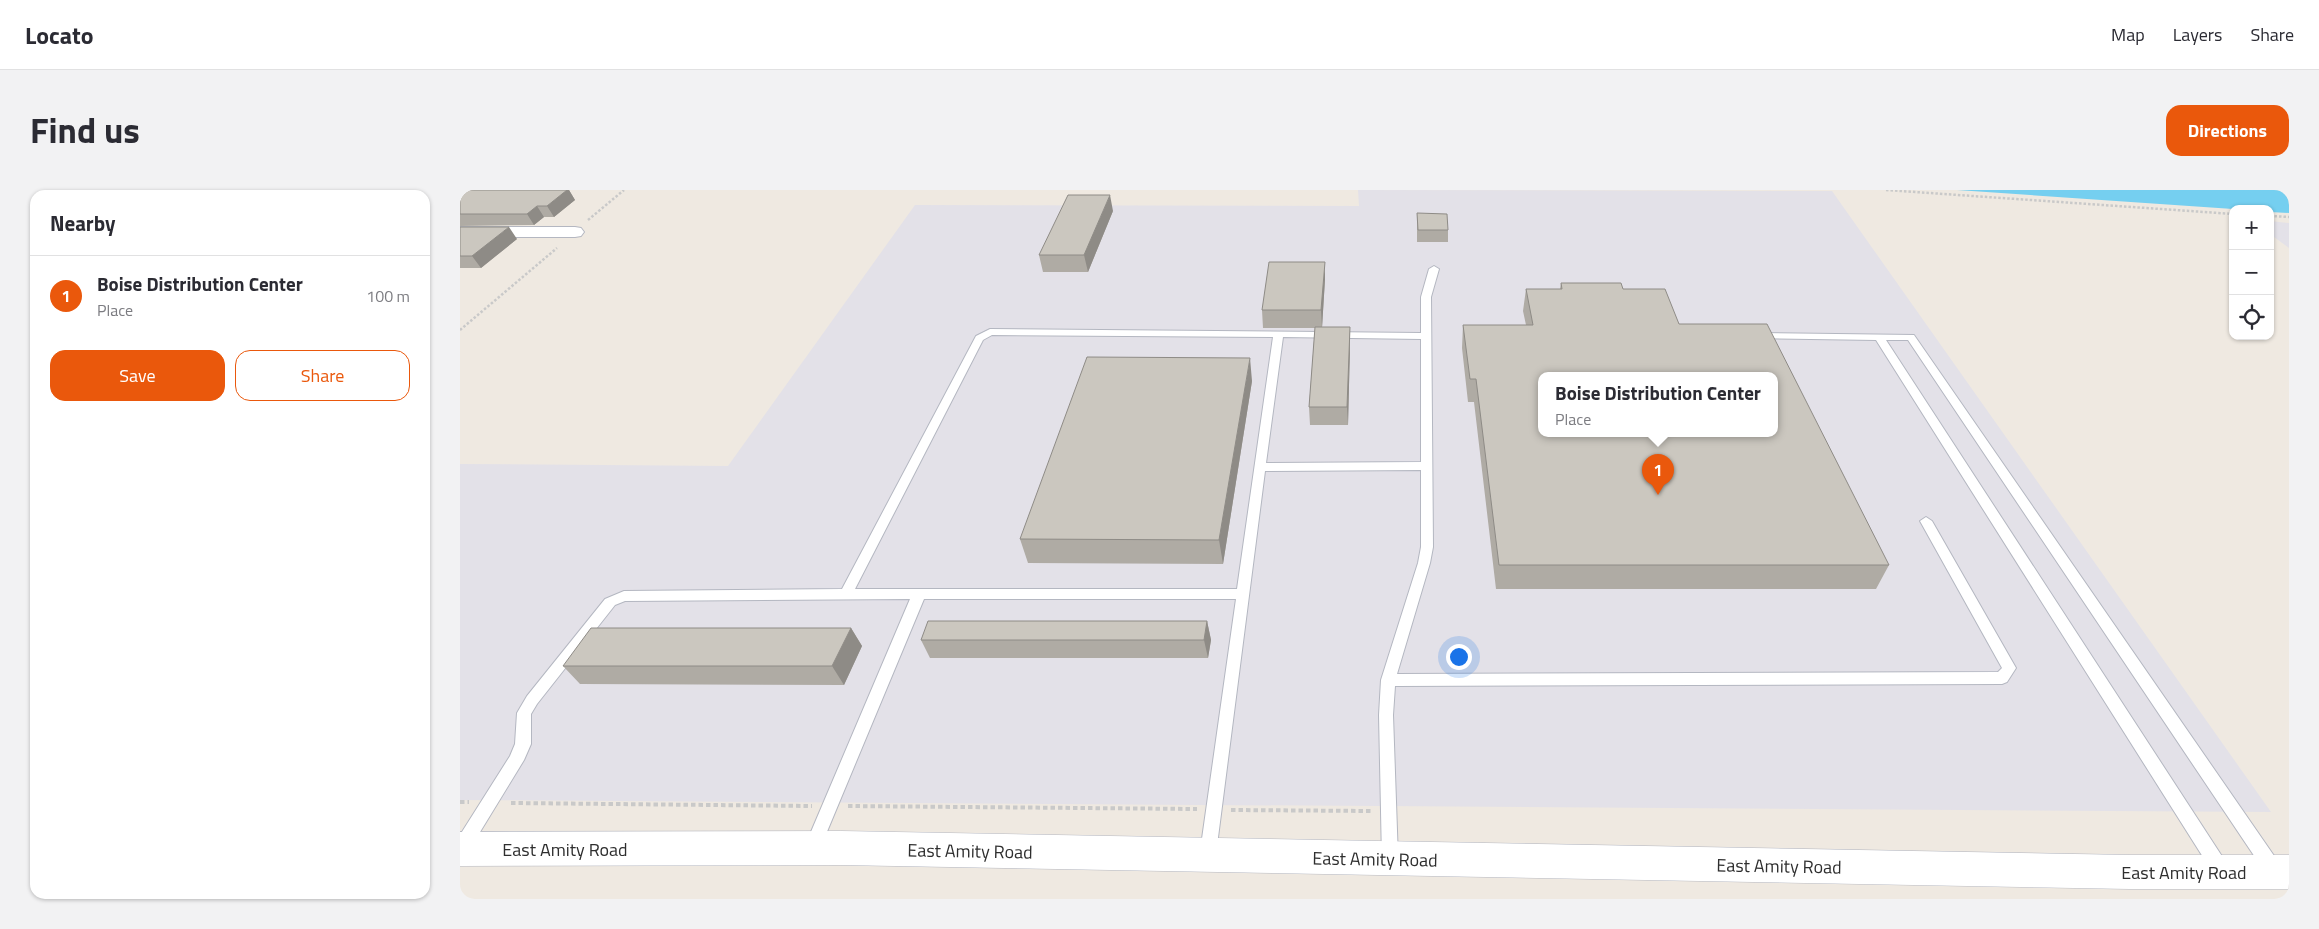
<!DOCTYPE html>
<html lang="en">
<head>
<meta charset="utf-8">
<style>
  body { margin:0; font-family:"Titillium Web",sans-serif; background:#f2f2f3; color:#2b2b33 }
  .controls { position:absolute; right:15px; top:15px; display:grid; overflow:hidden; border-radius:10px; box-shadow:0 1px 4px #0004 }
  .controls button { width:45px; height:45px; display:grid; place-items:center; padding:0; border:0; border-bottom:1px solid #e1e1e2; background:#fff; color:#2b2b33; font:25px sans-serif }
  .you { position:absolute; left:998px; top:466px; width:18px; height:18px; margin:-12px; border:4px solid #fff; border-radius:50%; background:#1a73e8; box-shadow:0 0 0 8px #1a73e833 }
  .badge { display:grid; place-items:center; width:32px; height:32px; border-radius:50%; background:#ea580c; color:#fff; font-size:16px; font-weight:700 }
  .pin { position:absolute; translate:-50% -41px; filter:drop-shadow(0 1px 2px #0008) }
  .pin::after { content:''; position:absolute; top:26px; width:18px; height:15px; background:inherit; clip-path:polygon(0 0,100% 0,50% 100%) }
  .popup { position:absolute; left:1078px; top:182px; width:240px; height:65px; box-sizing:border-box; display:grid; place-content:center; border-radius:10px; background:#fff; filter:drop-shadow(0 1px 4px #0005); font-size:16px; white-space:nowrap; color:#7c7c81 }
  .popup b { font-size:19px; color:#2b2b33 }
  .popup::after { content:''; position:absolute; left:50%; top:100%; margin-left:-10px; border:10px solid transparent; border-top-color:#fff }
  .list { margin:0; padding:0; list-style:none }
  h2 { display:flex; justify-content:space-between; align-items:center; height:65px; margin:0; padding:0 20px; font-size:21px }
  h2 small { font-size:16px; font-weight:400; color:#7c7c81 }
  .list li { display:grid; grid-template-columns:32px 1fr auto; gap:15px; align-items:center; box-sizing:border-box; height:80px; padding:0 20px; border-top:1px solid #e1e1e2 }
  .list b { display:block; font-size:19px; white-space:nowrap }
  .list p { margin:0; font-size:16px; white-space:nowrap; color:#7c7c81 }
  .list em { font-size:16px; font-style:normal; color:#7c7c81 }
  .actions { display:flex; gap:10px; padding:15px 20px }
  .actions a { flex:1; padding:11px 0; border:1px solid #ea580c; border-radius:15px; text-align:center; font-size:18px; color:#ea580c }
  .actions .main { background:#ea580c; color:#fff }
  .icon { flex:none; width:28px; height:28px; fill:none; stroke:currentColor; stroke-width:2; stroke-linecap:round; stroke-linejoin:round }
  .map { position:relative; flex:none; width:1829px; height:709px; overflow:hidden; border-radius:15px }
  header { display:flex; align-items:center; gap:30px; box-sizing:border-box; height:70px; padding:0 25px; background:#fff; border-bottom:1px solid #e1e1e2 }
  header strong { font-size:24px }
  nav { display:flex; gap:28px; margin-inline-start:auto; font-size:18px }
  .intro { display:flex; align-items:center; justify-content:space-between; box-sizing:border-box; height:120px; padding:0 30px }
  h1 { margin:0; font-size:35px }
  .button { padding:12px 22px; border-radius:15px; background:#ea580c; color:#fff; font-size:18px; font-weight:700 }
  main { display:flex; gap:30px; padding:0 30px }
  aside { flex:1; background:#fff; border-radius:15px; box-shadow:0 1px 4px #0004 }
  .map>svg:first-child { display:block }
  .industrial { fill:#e3e1e8; fill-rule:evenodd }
  .water { fill:#75cff0 }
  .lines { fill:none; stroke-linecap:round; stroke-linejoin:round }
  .lane-casing { stroke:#b4b7c1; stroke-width:2 }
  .street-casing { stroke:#b4b7c1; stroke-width:2 }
  .secondary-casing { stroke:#b4b7c1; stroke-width:1 }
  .path-far1 { stroke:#c9c9c9; stroke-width:2.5; stroke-dasharray:2.5 2; stroke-linecap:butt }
  .path { stroke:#c9c9c9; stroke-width:4; stroke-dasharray:4.5 3; stroke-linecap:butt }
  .lane { fill:#fff; fill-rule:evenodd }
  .street { fill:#fff; fill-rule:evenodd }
  .secondary { fill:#fff; fill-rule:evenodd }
  .wall { fill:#afaba4 }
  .shaded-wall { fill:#8e8b86 }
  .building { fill:#cbc7bf; stroke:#8e8b86; fill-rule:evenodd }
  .labels { text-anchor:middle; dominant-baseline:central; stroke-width:4; stroke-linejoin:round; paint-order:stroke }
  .near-street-label { font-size:18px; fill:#2e2e2e; stroke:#fff }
</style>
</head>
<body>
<header>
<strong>Locato</strong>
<nav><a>Map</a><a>Layers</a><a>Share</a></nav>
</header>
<div class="intro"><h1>Find us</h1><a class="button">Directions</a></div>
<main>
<aside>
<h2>Nearby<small></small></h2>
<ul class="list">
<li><span class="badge">1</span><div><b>Boise Distribution Center</b><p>Place</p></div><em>100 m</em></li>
</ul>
<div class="actions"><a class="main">Save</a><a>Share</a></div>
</aside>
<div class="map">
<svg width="1829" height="709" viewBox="0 0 1829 709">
  <rect width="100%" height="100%" fill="#efe9e1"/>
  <!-- industrial -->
  <path class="industrial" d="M 898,0 L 1372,1 L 1811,622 L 0,610 L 0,274 L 268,276 L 455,15 L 899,16 ZM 1082,186 L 1314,186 L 1314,244 L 1082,244 Z
    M 1810,31 L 1829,33 L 1829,58 L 1810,44 Z"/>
  <!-- water -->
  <path class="water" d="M 1497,0 L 1829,0 L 1829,23 L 1810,22 L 1810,19 L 1773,19 Z"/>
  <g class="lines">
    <defs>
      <path id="lane" d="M 974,76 L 979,79 L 971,107 L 973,357 L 970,373 L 937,484 L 1538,482 L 1542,478 L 1460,331 L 1466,327 L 1472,331 L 1556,478 L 1547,492 L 1542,494 L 935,496 L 933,525 L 938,669 L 936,674 L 930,677 L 924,674 L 922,669 L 919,525 L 921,490 L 958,373 L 961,357 L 961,280 L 805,281 L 756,663 L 754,668 L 748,671 L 742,668 L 740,663 L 776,409 L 464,409 L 361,656 L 359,661 L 353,664 L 347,661 L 345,656 L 450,409 L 165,411 L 155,415 L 77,514 L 71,524 L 71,554 L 64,570 L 9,660 L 0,661 L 0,645 L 50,566 L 55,554 L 57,523 L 67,506 L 145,409 L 164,401 L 382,399 L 516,146 L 530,139 L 961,143 L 961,107 L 969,79 ZM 532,145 L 813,147 L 777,399 L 395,399 L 523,150 ZM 823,147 L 961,149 L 961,272 L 806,273 Z
        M 1297,143 L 1454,145 L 1819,673 L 1821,679 L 1819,685 L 1813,687 L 1807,685 L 1448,150 L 1426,150 L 1767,674 L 1769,680 L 1767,686 L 1761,688 L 1755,686 L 1416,150 L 1294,148 L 1294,144 Z"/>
      <path id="street" d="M 0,37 L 115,37 L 121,38 L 124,42 L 121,46 L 115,47 L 0,47 Z"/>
      <path id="secondary" d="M 381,641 L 1670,665 L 1829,665 L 1829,699 L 1670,699 L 381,675 L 0,676 L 0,642 Z"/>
    </defs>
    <!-- lane casing -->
    <use href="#lane" class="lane-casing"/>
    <!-- street casing -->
    <use href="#street" class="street-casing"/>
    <!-- secondary casing -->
    <use href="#secondary" class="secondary-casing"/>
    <!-- path-far1 -->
    <path class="path-far1" d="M 1426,0 L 1773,24
      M 1810,26 L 1829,27
      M 128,30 L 164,0
      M 0,140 L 97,58"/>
    <!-- path -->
    <path class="path" d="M 0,612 L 9,612
      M 51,613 L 352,616
      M 388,616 L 737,619
      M 771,620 L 912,621"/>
    <!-- lane -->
    <use href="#lane" class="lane"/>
    <!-- street -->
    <use href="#street" class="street"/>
    <!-- secondary -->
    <use href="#secondary" class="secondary"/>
  </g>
  <!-- wall -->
  <path class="wall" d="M 0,0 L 109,0 L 115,10 L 94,27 L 84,27 L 74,35 L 0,36 Z
    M 653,21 L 628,82 L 583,82 L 579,65 Z
    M 957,23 L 988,40 L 988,52 L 957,52 Z
    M 0,37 L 57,49 L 21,78 L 0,78 Z
    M 865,89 L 862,137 L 890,137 L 890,155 L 888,235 L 850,235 L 849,217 L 855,138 L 803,138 L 802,120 Z
    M 1101,93 L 1163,99 L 1219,134 L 1429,375 L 1416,399 L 1036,399 L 1014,212 L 1008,212 L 1002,158 L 1003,135 L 1066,135 L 1063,121 L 1066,99 L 1100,99 Z
    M 792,191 L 763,374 L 568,373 L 560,349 Z
    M 747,431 L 751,450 L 748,468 L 470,468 L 461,450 Z
    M 391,438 L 402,456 L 384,495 L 120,494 L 103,476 Z"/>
  <!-- shaded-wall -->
  <path class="shaded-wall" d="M 107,0 L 109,0 L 115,10 L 94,27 L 87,16 Z
    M 650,5 L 653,21 L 628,82 L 624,65 Z
    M 77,16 L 84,27 L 74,35 L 67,24 Z
    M 49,37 L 57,49 L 21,78 L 12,66 Z
    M 865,72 L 865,89 L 862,138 L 861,120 Z
    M 890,137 L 890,155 L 888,235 L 887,217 Z
    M 790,168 L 792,191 L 763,374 L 759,350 Z
    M 747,431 L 751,450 L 748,468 L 744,450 Z
    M 391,438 L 402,456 L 384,495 L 372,476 Z"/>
  <!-- building -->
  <path class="building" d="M 0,0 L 107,0 L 87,16 L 77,16 L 67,24 L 0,24 Z
    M 608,5 L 650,5 L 624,65 L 579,65 Z
    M 957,23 L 987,24 L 988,40 L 958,40 Z
    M 0,37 L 49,37 L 12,66 L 0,66 Z
    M 809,72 L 865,72 L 861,120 L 802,120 Z
    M 1101,93 L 1161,93 L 1163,99 L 1205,99 L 1219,134 L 1307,134 L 1429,375 L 1039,375 L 1016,189 L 1010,189 L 1003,135 L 1073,135 L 1066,99 L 1102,99 ZM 1082,186 L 1314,186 L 1314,244 L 1082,244 Z
    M 855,137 L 890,137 L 887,217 L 849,217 Z
    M 627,167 L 790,168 L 759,350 L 560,349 Z
    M 468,431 L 747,431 L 744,450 L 461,450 Z
    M 131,438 L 391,438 L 372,476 L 103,476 Z"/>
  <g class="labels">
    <!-- near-street labels -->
    <g class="near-street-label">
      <text x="105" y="659">East Amity Road</text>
      <text transform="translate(510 661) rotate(1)">East Amity Road</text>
      <text transform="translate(915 669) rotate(1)">East Amity Road</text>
      <text transform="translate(1319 676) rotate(1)">East Amity Road</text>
      <text x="1724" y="682">East Amity Road</text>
    </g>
  </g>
</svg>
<div class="controls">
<button>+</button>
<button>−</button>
<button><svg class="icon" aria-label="locate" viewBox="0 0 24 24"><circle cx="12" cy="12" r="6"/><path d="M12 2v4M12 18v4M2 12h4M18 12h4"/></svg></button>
</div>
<div class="you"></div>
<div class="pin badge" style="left:1198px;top:305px">1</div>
<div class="popup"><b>Boise Distribution Center</b>Place</div>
</div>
</main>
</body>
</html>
